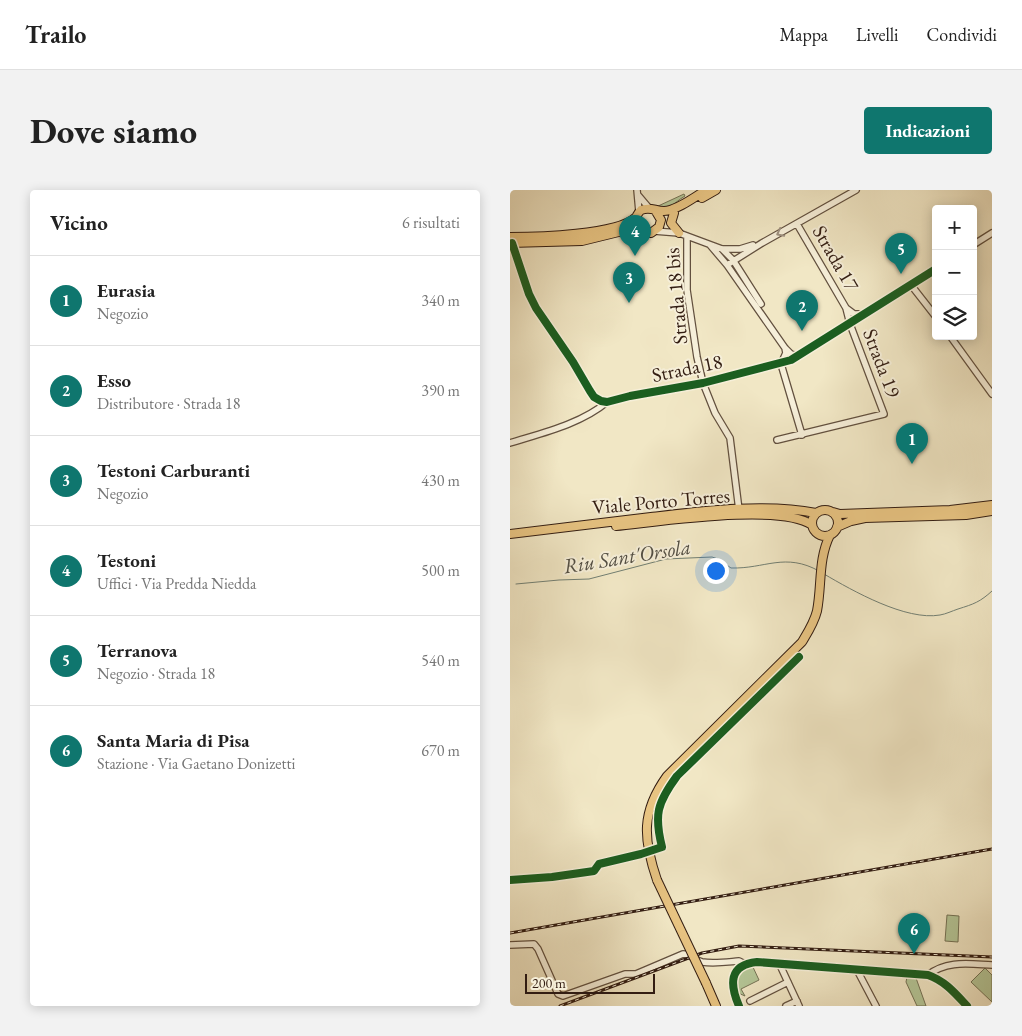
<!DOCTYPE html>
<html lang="it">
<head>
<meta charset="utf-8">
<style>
  body { margin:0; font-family:"EB Garamond",serif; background:#f2f2f2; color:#222 }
  .controls { position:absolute; right:15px; top:15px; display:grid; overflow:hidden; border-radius:5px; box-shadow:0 2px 12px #0003 }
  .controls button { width:45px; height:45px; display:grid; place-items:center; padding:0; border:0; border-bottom:1px solid #e0e0e0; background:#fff; color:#222; font:25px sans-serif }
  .scale { position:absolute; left:15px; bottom:12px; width:130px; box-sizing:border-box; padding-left:5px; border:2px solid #331d12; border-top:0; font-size:14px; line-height:18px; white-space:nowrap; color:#331d12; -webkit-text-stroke:4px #f6efd9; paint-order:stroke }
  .you { position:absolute; left:205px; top:380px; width:18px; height:18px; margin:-12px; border:4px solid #fff; border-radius:50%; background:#1a73e8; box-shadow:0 0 0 8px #1a73e833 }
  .badge { display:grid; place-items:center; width:32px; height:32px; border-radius:50%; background:#0f766e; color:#fff; font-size:16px; font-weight:700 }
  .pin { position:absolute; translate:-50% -41px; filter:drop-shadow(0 1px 2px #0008) }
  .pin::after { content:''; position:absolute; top:26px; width:18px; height:15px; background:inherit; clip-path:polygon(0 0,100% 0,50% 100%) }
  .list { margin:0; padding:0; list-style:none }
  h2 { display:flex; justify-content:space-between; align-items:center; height:65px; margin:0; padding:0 20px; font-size:21px }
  h2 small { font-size:16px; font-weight:400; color:#767676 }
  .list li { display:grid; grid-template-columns:32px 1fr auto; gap:15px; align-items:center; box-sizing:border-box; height:90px; padding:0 20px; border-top:1px solid #e0e0e0 }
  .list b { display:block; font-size:19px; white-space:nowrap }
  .list p { margin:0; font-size:16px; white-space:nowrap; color:#767676 }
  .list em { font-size:16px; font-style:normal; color:#767676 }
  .icon { flex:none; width:28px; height:28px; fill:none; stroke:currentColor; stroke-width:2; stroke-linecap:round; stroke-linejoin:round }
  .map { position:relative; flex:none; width:482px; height:816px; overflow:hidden; border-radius:5px }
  header { display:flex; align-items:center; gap:30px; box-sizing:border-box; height:70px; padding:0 25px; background:#fff; border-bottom:1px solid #e0e0e0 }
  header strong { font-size:24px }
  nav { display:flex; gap:28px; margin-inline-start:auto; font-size:18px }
  .intro { display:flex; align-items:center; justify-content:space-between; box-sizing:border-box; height:120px; padding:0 30px }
  h1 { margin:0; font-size:35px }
  .button { padding:12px 22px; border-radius:5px; background:#0f766e; color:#fff; font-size:18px; font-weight:700 }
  main { display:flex; gap:30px; padding:0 30px }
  aside { flex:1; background:#fff; border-radius:5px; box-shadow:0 2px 12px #0003 }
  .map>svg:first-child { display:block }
  .green { fill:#b5c798; stroke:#747255 }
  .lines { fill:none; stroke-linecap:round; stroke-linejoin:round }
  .stream { stroke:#717f73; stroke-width:1 }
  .minor-casing { stroke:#62503f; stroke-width:8 }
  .major-casing { stroke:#331d12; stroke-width:10 }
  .minor { stroke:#f6efd9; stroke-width:5.5 }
  .major { stroke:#e8c482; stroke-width:8 }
  .rail-casing { stroke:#331d12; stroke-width:3 }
  .rail { stroke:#f6efd9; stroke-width:1; stroke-dasharray:4; stroke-linecap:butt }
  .major-bridge-casing { stroke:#331d12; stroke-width:10; stroke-linecap:butt }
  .major-bridge { stroke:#e8c482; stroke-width:8 }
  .cycleway-casing { stroke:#f6efd9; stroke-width:11 }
  .cycleway { stroke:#1b5e20; stroke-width:8 }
  .oneway { stroke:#9e907f }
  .labels { text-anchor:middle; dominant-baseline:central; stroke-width:4; stroke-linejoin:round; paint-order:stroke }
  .street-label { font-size:20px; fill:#331d12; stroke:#f6efd9 }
  .water-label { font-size:21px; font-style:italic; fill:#524e43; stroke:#f6efd9 }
</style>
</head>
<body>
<header>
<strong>Trailo</strong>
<nav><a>Mappa</a><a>Livelli</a><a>Condividi</a></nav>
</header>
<div class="intro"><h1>Dove siamo</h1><a class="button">Indicazioni</a></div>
<main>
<aside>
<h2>Vicino<small>6 risultati</small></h2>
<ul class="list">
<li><span class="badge">1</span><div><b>Eurasia</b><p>Negozio</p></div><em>340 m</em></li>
<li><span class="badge">2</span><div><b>Esso</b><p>Distributore · Strada 18</p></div><em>390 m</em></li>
<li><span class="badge">3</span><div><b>Testoni Carburanti</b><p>Negozio</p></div><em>430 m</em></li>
<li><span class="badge">4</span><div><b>Testoni</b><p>Uffici · Via Predda Niedda</p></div><em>500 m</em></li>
<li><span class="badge">5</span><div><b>Terranova</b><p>Negozio · Strada 18</p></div><em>540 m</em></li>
<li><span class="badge">6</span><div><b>Santa Maria di Pisa</b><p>Stazione · Via Gaetano Donizetti</p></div><em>670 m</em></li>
</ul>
</aside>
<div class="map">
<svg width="482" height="816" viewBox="0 0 482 816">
  <rect width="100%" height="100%" fill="#f1e7c5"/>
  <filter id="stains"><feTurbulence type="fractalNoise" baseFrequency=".004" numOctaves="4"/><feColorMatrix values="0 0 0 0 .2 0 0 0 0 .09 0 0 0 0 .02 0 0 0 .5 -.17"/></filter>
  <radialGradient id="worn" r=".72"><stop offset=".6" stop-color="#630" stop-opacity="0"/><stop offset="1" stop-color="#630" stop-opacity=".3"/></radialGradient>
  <!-- green -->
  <path class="green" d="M 174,4 L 175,6 C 163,13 162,20 146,17 Z
    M 437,725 L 449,726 L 448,752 L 435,751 Z
    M 242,775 L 249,790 L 231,799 L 235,806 L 226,802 C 224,788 228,781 242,775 Z
    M 475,778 L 482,785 L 482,812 L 461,792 Z
    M 397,787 L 406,788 L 416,816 L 407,816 L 396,792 Z"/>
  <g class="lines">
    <!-- stream -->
    <path class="stream" d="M 314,384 C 343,401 396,431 430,425 C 436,424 442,421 448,419 C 464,414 470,412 482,401
      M 6,394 L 49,390 L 79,389 L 156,369 L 202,367 L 208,369 L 221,378 C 255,379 275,362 309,381"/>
    <defs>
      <path id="minor" d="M 127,0 L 129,22
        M 128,5 L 139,18
        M 144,41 L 169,43 L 212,59 L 230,59 L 243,55
        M 177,46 L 177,100 L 187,167 L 193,193 L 205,223 L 220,248 L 229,320
        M 2,53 L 19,104 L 26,118 L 63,172 L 80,201 L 84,207 L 91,211 L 97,212 L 120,206 L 193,193 L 281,170 L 426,79
        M 200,55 L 217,75 L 275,158 L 281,164 L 288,166
        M 463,55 L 482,43
        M 212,59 L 223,70 L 251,114
        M 217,75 L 252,53 L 346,0
        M 401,95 L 426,127
        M 336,118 L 344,124 L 354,124
        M 440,146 L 482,204
        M 275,158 L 276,163 L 271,174 L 292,245
        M 267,250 L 374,224 L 340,134 L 336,118 L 287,34
        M 0,253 C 32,243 71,234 97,212
        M 144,660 L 152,657 C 144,625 147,613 167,586 L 289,467
        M 0,690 L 42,687 L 84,681 L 89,674 L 131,664
        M 0,755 L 24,754 L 28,759 L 48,804 L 53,806 L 115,784 L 126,784 L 173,764 C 181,764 184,770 192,772 C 204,774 217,772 229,771 L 235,774
        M 269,773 L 289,816
        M 347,780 L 366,816
        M 418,785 C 437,770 459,774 482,775
        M 240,811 L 278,792
        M 229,816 C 220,795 218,775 247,772 L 418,785 C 435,791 445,803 457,816
        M 276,816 L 287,811"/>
      <path id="major" d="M 192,8 L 206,0
        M 145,20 L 151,30 L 149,37 L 141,43 L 131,41 C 124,34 124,27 131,20 C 140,16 145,21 154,21 C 166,21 185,7 196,0
        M 164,23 L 161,33 L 169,43
        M 0,47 C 26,47 108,45 126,27
        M 0,53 L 72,51 L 125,38 L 129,39
        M302 333a13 13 0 1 1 26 0a13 13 0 1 1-26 0Z
        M 323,322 L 330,324 L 440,320 L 482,315
        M 106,336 C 148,332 270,313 302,335
        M 327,337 L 341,331 L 355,328 L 456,325 L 482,321
        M 0,344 C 47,338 94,333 141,327 C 192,321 255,313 306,323
        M 147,690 C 133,649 131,622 157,586 L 292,452 C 298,442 304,433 307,421 C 312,395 308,369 320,345
        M 196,793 L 206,816"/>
    </defs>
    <!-- minor casing -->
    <use href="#minor" class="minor-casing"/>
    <!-- major casing -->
    <use href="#major" class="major-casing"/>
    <!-- minor -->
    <use href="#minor" class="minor"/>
    <!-- major -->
    <use href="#major" class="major"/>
    <defs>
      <path id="rail" d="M 0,743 L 482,659
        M 50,816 L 192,763 L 229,756 L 482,767"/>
    </defs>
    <!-- rail casing -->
    <use href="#rail" class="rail-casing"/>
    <!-- rail -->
    <use href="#rail" class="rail"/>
    <defs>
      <path id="major-bridge" d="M 147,690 L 196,793"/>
    </defs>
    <!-- major-bridge casing -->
    <use href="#major-bridge" class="major-bridge-casing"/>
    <!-- major-bridge -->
    <use href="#major-bridge" class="major-bridge"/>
    <defs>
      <path id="cycleway" d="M 2,53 L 19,104 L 26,118 L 63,172 L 80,201 L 84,207 L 91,211 L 97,212 L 120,206 L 193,193 L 281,170 L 426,79
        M 0,690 L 42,687 L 84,681 L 89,674 L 131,664 L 152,657 C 144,625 147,613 167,586 L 289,467
        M 229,816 C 220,795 218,775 247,772 L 418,785 C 435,791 445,803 457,816"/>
    </defs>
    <!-- cycleway casing -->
    <use href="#cycleway" class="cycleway-casing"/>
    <!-- cycleway -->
    <use href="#cycleway" class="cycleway"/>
  </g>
  <!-- one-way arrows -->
  <defs><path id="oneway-chevron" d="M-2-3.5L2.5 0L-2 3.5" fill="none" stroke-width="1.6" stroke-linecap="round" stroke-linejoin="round" transform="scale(1.25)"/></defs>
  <use class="oneway" href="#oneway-chevron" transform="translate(270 43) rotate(152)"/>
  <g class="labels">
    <!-- street labels -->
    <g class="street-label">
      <text transform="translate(326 68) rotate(60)">Strada 17</text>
      <text transform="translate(166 106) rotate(-95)">Strada 18 bis</text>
      <text transform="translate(372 173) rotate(69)">Strada 19</text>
      <text transform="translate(177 178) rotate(-12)">Strada 18</text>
      <text transform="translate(151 311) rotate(-5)">Viale Porto Torres</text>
    </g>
    <!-- water labels -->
    <g class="water-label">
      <text transform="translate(117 366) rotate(-9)">Riu Sant'Orsola</text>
    </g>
  </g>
  <rect width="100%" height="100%" filter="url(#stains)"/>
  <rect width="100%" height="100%" fill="url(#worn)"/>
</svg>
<div class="controls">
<button>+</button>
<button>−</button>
<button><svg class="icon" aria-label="layers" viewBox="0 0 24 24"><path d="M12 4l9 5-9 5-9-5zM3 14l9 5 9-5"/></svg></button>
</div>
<div class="scale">200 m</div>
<div class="you"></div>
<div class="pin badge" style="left:402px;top:274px">1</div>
<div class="pin badge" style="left:292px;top:141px">2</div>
<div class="pin badge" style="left:119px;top:113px">3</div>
<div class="pin badge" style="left:125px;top:66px">4</div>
<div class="pin badge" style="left:391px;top:84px">5</div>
<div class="pin badge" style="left:404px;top:764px">6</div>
</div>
</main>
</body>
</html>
